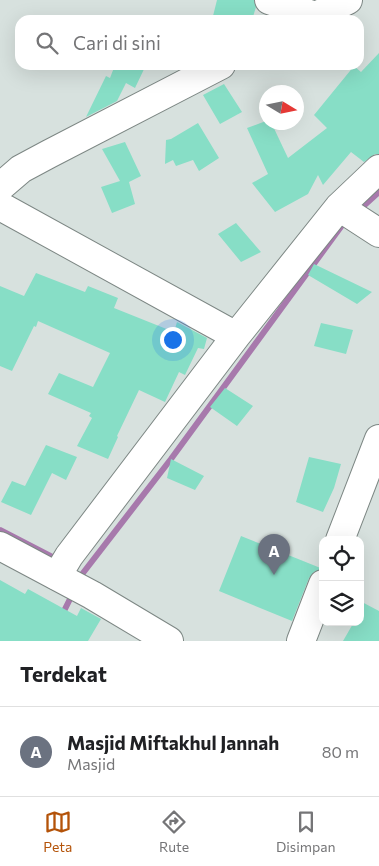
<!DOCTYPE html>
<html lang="id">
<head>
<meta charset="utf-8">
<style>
  body { margin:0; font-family:Commissioner,sans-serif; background:#f6f6f6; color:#202124 }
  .controls { position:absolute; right:15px; bottom:15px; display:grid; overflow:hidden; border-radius:10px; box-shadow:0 5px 20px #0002 }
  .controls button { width:45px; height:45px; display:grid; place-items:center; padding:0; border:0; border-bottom:1px solid #e0e0e0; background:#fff; color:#202124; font:25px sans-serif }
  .compass { position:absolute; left:259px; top:85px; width:45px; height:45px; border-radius:50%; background:#fff; box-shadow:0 5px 20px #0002; rotate:100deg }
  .you { position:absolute; left:172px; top:339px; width:18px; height:18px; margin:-12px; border:4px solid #fff; border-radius:50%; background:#1a73e8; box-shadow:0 0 0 8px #1a73e833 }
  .badge { display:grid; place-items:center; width:32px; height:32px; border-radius:50%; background:#b45309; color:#fff; font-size:16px; font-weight:700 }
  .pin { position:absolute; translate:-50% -41px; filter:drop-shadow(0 1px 2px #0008) }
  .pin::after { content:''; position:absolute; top:26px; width:18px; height:15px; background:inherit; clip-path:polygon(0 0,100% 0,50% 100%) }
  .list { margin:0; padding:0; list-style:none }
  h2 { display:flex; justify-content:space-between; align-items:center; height:65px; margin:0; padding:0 20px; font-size:21px }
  h2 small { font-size:16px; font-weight:400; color:#757577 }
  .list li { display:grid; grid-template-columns:32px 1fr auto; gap:15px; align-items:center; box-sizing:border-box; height:90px; padding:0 20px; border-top:1px solid #e0e0e0 }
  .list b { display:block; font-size:19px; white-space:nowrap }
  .list p { margin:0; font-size:16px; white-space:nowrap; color:#757577 }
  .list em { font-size:16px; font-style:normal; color:#757577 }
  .icon { flex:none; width:28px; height:28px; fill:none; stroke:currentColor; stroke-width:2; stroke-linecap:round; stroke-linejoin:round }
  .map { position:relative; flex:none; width:379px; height:641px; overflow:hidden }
  .search { position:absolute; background:#fff; box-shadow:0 5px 20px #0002; left:15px; right:15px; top:15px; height:55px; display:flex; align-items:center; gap:12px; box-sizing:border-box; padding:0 18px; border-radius:15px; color:#757577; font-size:19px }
  .sheet { height:155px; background:#fff }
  nav { display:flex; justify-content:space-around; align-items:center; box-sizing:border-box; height:70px; border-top:1px solid #e0e0e0; background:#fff; font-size:14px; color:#757577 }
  nav a { display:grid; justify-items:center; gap:2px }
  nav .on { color:#b45309 }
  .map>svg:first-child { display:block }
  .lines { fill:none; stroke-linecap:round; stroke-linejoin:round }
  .stream { stroke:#a779ac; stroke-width:6 }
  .building { fill:#87dec6 }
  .minor-casing { stroke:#7d8784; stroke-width:30 }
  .major-casing { stroke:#7d8784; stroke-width:30 }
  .minor { stroke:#fff; stroke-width:28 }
  .major { stroke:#fff; stroke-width:28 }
</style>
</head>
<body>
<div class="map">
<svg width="379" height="641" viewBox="0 0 379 641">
  <rect width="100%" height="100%" fill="#d7e1de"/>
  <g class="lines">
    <!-- stream -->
    <path class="stream" d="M 358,211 L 379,192
      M 0,530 L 60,561
      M 79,582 L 83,573 L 171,459 L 343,224
      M 62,615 L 73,593"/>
  </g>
  <!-- building -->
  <path class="building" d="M 217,0 L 254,0 L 256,7 L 252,20 L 212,20 Z
    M 379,53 L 379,154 L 375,154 L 364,162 L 351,152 L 323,185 L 318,175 L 308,194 L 275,212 L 252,183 L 268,174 L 247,128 L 266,121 L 266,122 L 271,122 L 288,158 L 327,128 L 314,115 L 354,66 L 361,72 Z
    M 115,65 L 146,65 L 135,88 L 126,83 L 117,101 L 86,117 L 106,76 L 110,78 Z
    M 224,84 L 242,112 L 220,124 L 203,95 Z
    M 198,123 L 219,158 L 199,171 L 193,160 L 176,166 L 173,160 L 165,164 L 166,140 L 171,139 Z
    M 125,142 L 141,176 L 129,182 L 135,204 L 112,213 L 101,187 L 120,181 L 102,149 Z
    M 236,223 L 261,252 L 241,262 L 218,234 Z
    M 314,264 L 372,292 L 357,304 L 308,275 Z
    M 36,273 L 85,292 L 88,286 L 118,298 L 114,308 L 174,332 L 177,322 L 207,338 L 204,349 L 198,348 L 185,375 L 179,372 L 165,402 L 139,390 L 117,436 L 118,437 L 108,459 L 77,446 L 92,418 L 89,416 L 91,413 L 48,394 L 59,373 L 93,387 L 110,353 L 38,321 L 36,327 L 34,326 L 12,371 L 0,366 L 0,286 L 24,296 Z
    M 321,323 L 353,330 L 346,354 L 314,346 Z
    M 225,388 L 253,406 L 237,426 L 210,407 Z
    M 46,445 L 77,457 L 66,480 L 52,473 L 31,515 L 1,502 L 12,481 L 25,486 Z
    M 309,457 L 341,464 L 334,488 L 323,512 L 296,502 Z
    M 171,459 L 204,476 L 195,490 L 167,478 Z
    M 241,536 L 323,569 L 314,572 L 309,578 L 292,621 L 219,591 Z
    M 0,580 L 25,594 L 28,589 L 77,616 L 81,608 L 101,619 L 88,641 L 0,641 Z
    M 360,601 L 379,611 L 379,641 L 343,641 L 354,622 L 360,622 Z"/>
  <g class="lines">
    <defs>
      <path id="minor" d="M 269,0 L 315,16
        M 308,20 L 348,0
        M 0,187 L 21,169 L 49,154 L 221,65
        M 0,206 L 236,336
        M 339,207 L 379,233
        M 340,540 L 379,439
        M 57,576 L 69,556 L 236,336 L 339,207 L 379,169
        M 301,641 L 323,584"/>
      <path id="major" d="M 0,546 L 92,595 L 169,641"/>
    </defs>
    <!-- minor casing -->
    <use href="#minor" class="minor-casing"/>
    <!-- major casing -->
    <use href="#major" class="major-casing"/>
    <!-- minor -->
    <use href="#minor" class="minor"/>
    <!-- major -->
    <use href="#major" class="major"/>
  </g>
</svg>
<div class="controls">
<button><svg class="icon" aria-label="locate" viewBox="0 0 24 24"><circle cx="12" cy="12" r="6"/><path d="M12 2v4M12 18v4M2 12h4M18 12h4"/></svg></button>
<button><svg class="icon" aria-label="layers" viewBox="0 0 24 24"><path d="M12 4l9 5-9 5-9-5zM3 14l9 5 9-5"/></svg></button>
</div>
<svg class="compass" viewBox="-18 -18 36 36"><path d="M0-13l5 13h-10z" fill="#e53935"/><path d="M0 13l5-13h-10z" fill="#757577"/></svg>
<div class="you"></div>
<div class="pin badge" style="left:274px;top:575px;background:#6b7280">A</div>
<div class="search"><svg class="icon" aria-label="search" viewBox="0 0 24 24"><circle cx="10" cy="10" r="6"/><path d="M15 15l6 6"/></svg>Cari di sini</div>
</div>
<section class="sheet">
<h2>Terdekat<small></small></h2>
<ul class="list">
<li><span class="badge" style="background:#6b7280">A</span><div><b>Masjid Miftakhul Jannah</b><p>Masjid</p></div><em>80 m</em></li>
</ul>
</section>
<nav>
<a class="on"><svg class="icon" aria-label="map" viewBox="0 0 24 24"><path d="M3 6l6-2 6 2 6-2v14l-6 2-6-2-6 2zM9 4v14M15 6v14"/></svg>Peta</a>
<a><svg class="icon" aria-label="directions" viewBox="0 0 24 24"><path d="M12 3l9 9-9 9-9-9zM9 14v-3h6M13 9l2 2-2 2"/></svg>Rute</a>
<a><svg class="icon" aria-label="saved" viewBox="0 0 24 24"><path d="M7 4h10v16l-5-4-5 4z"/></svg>Disimpan</a>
</nav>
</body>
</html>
